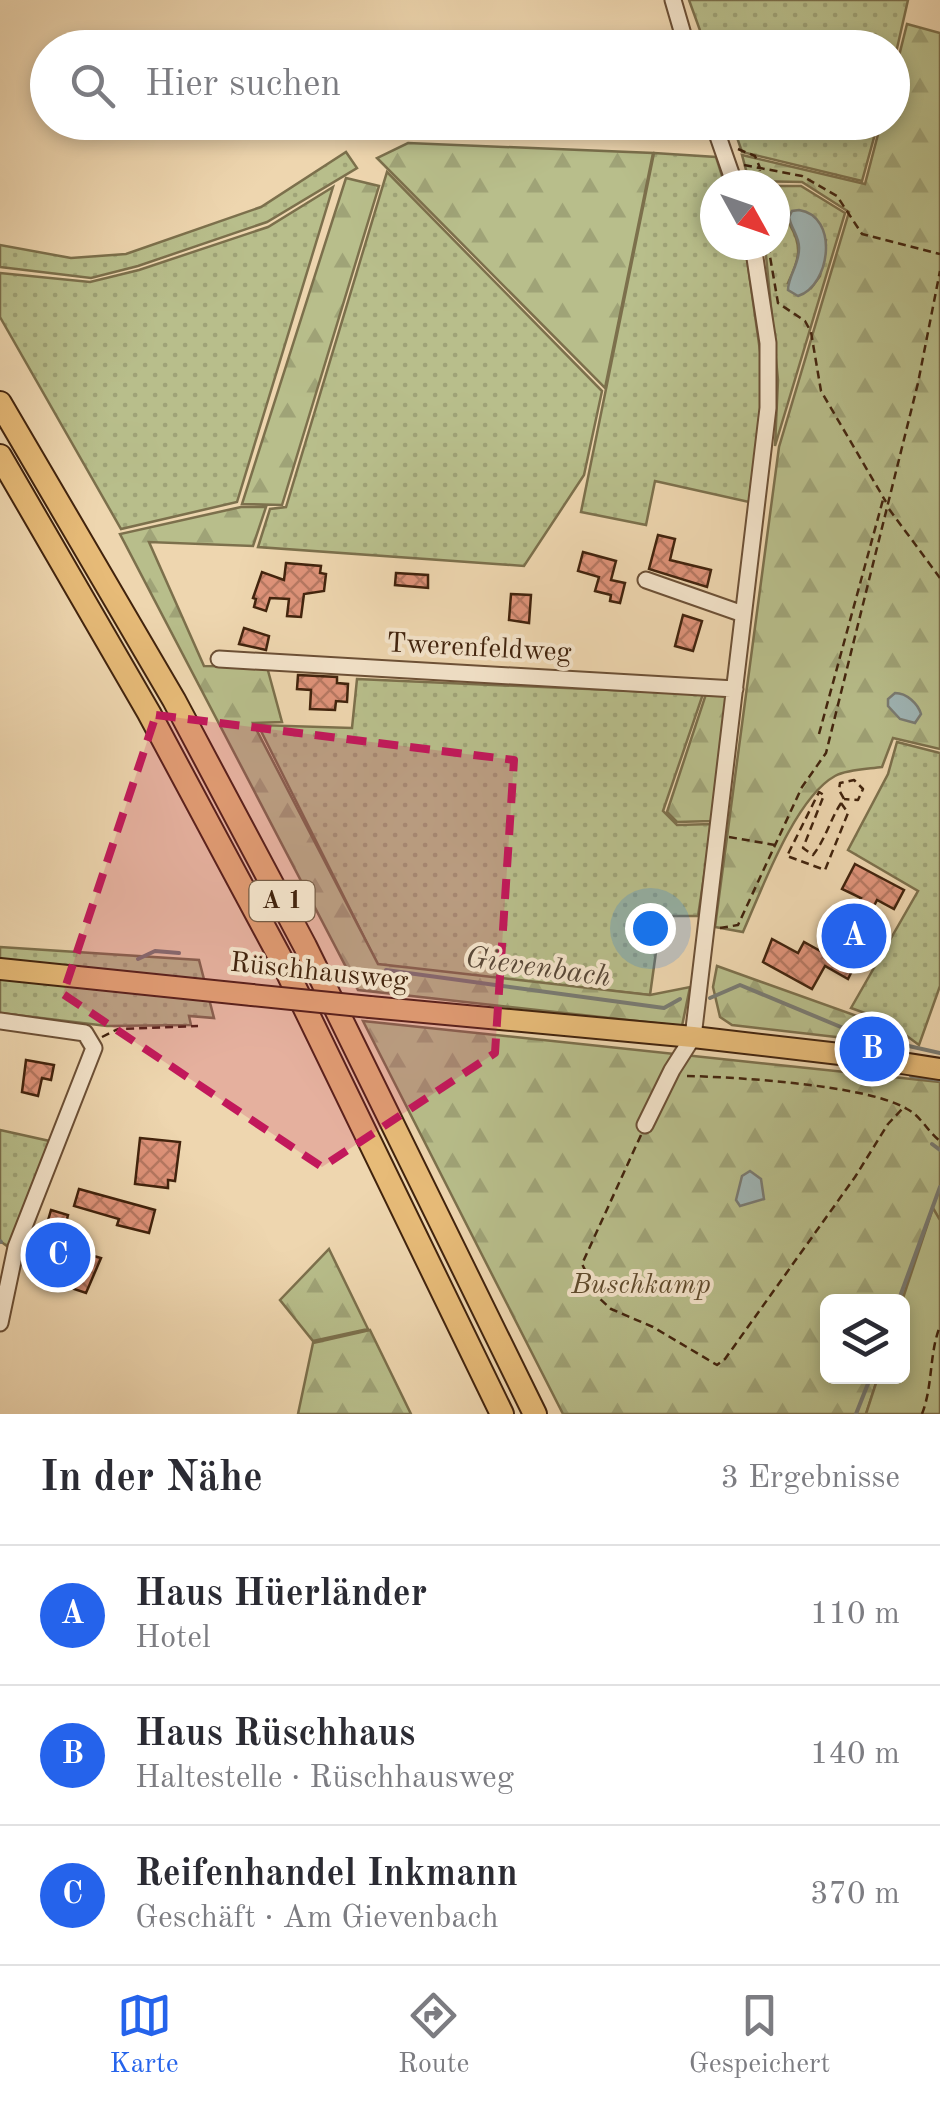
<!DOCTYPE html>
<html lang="de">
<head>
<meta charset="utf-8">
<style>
  body { margin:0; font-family:"Old Standard TT",serif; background:#f7f7f7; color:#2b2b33 }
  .controls { position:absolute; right:30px; bottom:30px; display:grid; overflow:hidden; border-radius:15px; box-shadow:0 5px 15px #0003 }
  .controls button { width:90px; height:90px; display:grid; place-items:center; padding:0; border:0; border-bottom:2px solid #e1e1e2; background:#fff; color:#2b2b33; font:50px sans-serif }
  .compass { position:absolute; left:700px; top:170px; width:90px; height:90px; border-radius:50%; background:#fff; box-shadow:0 5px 15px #0003; rotate:130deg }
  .you { position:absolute; left:650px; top:928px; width:35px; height:35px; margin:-25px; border:8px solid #fff; border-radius:50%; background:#1a73e8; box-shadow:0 0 0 15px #1a73e833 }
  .badge { display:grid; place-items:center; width:65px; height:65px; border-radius:50%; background:#2563eb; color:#fff; font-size:32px; font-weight:700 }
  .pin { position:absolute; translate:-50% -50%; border:5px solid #fff; box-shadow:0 2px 10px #0006 }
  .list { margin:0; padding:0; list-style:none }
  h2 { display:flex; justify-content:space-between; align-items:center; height:130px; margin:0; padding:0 40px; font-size:42px }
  h2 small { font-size:32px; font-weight:400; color:#7c7c81 }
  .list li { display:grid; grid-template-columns:65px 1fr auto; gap:30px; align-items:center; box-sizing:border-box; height:140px; padding:0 40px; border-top:2px solid #e1e1e2 }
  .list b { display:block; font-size:38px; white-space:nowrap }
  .list p { margin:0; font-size:32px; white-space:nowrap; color:#7c7c81 }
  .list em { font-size:32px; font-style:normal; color:#7c7c81 }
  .icon { flex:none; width:55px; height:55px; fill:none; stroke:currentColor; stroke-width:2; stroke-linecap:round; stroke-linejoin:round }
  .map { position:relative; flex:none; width:940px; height:1414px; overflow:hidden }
  .search { position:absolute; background:#fff; box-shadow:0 5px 15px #0003; left:30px; right:30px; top:30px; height:110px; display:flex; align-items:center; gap:25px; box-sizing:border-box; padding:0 35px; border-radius:55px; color:#7c7c81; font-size:38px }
  .sheet { height:550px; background:#fff }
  nav { display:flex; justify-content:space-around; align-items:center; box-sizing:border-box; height:140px; border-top:2px solid #e1e1e2; background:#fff; font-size:28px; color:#7c7c81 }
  nav a { display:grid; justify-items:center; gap:5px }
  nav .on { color:#2563eb }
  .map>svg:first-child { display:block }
  .grass { fill:url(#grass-dots); stroke:#7c704c; stroke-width:2.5; fill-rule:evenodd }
  .forest { fill:url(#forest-firs); stroke:#7c704c; stroke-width:2.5 }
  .park { fill:#b8be8b; stroke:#7c704c; stroke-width:2.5 }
  .water { fill:#9fb6b7; stroke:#797b73; stroke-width:2.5 }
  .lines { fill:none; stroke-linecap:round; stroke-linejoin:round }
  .stream { stroke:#797b73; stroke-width:4 }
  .building { fill:url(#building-cross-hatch); stroke:#41230d; stroke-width:2.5 }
  .minor-casing { stroke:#6c5036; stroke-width:19 }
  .major-casing { stroke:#41230d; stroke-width:24 }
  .highway-casing { stroke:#41230d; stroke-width:26 }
  .path { stroke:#41230d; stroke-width:2.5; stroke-dasharray:8 5; stroke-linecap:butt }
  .minor { stroke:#f4e4cb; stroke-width:15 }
  .major { stroke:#e7bb78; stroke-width:20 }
  .highway { stroke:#e7bb78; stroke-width:22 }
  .major-bridge-casing { stroke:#41230d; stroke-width:24; stroke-linecap:butt }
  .major-bridge { stroke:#e7bb78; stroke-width:20 }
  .marked { fill:#c2185b; fill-opacity:0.2; stroke:#c2185b; stroke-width:8; stroke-dasharray:20 12; stroke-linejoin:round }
  .labels { text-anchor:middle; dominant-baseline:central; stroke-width:8; stroke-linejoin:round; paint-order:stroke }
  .shield { fill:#f4e4cb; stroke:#775d46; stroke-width:2.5 }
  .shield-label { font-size:25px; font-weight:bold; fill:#41230d }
  .street-label { font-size:28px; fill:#41230d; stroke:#f4e4cb }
  .park-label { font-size:28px; font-style:italic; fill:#5f4a2c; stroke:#f4e4cb }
  .water-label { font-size:30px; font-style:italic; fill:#584838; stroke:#f4e4cb }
</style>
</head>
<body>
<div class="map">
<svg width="940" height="1414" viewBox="0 0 940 1414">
  <defs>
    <pattern id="grass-dots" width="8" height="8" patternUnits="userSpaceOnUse" patternTransform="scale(2.5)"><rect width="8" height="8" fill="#b8be8b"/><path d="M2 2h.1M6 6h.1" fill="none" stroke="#9fa377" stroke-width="1.8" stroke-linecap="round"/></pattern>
    <pattern id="forest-firs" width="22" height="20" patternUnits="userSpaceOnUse" patternTransform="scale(2.5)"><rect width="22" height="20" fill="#b8be8b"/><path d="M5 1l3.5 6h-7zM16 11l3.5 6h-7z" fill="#9fa377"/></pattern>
    <pattern id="building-cross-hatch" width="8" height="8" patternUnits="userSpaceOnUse" patternTransform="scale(2.5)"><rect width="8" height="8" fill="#df937a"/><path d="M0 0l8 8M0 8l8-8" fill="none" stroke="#b67862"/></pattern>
  </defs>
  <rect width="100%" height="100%" fill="#eed6af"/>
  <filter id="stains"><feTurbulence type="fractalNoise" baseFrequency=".002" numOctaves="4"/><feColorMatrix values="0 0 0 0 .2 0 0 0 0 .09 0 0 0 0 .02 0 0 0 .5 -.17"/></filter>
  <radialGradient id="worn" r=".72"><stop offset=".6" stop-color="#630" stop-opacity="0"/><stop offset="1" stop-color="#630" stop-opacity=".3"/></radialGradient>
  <!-- grass -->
  <path class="grass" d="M 689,0 L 908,0 L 893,66 L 892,48 L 706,47 Z
    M 732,123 L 732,122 L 878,123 L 862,181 L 742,152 Z
    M 346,152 L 357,168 L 267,222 L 138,266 L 91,278 L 0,267 L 0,245 L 71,258 L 126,254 L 261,207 Z
    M 654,153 L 716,157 L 725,185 L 715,185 L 715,245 L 745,245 L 765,386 L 749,502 L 655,481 L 646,525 L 581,512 Z
    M 387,172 L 602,391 L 584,475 L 524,566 L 258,547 L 270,509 L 286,507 Z
    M 775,186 L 801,186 L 845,213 L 775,446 L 778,380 L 765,245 L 775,245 ZM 790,225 L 826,240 L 820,276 L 811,288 L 788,283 C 799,260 803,247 790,225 Z
    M 333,187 L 237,502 L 121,529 L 0,317 L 0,273 L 90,282 L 139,270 L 268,227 Z
    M 357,679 L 703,694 L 663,811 L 677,825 L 712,824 L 698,916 L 661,916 L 650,995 L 378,965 L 258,725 L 352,728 Z
    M 897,742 L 940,753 L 940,986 L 919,1045 L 887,1021 L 851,1008 L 918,891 L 848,850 L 888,774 Z
    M 0,947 L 199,960 L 214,1018 L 189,1016 L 191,1025 L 107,1026 L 0,1013 Z
    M 0,1130 L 54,1142 L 11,1249 L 0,1241 Z"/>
  <!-- forest -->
  <path class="forest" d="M 907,24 L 940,33 L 940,749 L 893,738 L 882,767 C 868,769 848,769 835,776 C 795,798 762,889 743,932 L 715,927 L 779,447 L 849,212 L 802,182 L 749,181 L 742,155 L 865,184 L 881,123 L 892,122 L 893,80 Z
    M 408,143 L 653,153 L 605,388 L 377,158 Z
    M 346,178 L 379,186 L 282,505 L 242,504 Z
    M 241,507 L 266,507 L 253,546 L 149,542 L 204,666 L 267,667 L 282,722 L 253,723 L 378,964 L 650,995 L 690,987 L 682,1026 L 358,990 L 120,534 Z
    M 706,694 L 733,695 L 712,821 L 677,822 L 667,812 Z
    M 717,966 L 882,1025 L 906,1045 L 732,1025 L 720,1017 L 713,987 Z
    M 363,1021 L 940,1082 L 940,1220 L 932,1209 L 902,1301 L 828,1302 L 828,1376 L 878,1377 L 866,1414 L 563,1414 Z
    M 329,1249 L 368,1329 L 313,1341 L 280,1300 Z
    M 370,1330 L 411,1414 L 298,1414 L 313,1343 Z"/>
  <!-- park -->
  <path class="park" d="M 933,1208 L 940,1220 L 940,1414 L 866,1414 L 878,1377 L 902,1376 L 902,1301 Z"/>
  <!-- water -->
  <path class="water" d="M 799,210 C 839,216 831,285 798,296 L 788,290 C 788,276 799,265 799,249 C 800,237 791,229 789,217 L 792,211 Z
    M 895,693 C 907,693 918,704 921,714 L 915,723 L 900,719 L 888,706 L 888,699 Z
    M 750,1171 L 761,1179 L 764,1199 L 740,1206 L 736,1200 L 742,1176 Z"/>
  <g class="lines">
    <!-- stream -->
    <path class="stream" d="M 138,959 L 155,951 L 179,953
      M 386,970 L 664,1008 L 680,999
      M 710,998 L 740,985 L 860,1035 L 940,1053
      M 911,1076 L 940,1080
      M 932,1144 L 940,1150
      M 0,1241 L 1,1242
      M 898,1302 L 940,1187
      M 856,1414 L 871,1376"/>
  </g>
  <!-- building -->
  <path class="building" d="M 658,535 L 675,539 L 670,560 L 711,570 L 707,587 L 649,569 Z
    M 583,552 L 616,561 L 611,580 L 625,583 L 620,603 L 610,601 L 611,595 L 595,591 L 599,577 L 578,571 Z
    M 286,563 L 321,566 L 320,573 L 326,574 L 324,591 L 304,594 L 301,617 L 287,616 L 289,599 L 270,598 L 266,611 L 254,607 L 256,599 L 253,598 L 262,572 L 284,580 Z
    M 396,573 L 428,575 L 428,588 L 395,585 Z
    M 511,594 L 531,595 L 529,623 L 509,620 Z
    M 683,615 L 702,621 L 693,651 L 675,646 Z
    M 244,628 L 269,636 L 266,650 L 239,644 Z
    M 298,675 L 337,677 L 337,683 L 348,684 L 347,702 L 336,701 L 335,710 L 310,709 L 311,690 L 297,689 Z
    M 855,864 L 904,890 L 894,909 L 877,900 L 867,920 L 875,924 L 848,979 L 825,966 L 812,989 L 763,962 L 772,939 L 798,953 L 804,942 L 824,953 L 827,948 L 832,951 L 861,898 L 842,889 Z
    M 26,1060 L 54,1065 L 51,1080 L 42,1078 L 38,1096 L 22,1092 Z
    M 140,1138 L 180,1142 L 175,1181 L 168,1180 L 168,1188 L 135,1184 Z
    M 79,1189 L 155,1210 L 149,1233 L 117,1225 L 119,1219 L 74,1206 Z
    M 51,1210 L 68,1215 L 60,1246 L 101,1258 L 86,1293 L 56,1283 L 61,1266 L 37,1259 Z"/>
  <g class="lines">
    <defs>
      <path id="minor" d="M 673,0 L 687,48
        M 713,122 L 735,185
        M 646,580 L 743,614
        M 219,659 L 735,689
        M 0,1021 L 85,1033 L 94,1048 L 16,1247 L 0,1323
        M 645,1125 L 672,1070 L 693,1037 L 768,408 L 768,343 L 753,245"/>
      <path id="major" d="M 0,969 L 252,995
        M 370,1007 L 693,1037 L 857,1056 L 940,1069"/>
      <path id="highway" d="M 0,403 L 174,700 L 305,946 L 535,1414
        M 0,456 L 149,713 L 281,959 L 502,1414"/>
    </defs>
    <!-- minor casing -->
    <use href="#minor" class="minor-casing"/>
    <!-- major casing -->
    <use href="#major" class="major-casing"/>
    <!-- highway casing -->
    <use href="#highway" class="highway-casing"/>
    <!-- path -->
    <path class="path" d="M 738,149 L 755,156 L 760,168 L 759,185
      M 744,165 L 802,176 L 837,196 L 862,234 L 940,254
      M 768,245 L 778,303 L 805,321 L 811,332 L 821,391 L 886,502
      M 889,509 L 940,578
      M 819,734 L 884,496
      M 841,803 L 848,813 L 825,870 L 787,856 L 819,792 L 824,795 L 803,848 L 813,855 C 827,837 831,816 844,799 L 839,790 L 840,783 L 854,780 L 863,789 L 858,800 L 844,799
      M 729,837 L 775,845
      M 720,928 L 738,925 L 802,787 L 826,753 L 918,383 L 940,271
      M 102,1037 L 118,1029 L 198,1026
      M 687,1076 C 736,1077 868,1085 907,1109 C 921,1116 927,1131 940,1141
      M 641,1135 L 582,1264 L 599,1298 L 611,1309 L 653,1327 L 717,1365 L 725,1359 L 855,1177 L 888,1124 L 904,1107
      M 922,1414 C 933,1386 929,1354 940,1326"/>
    <!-- minor -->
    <use href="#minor" class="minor"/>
    <!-- major -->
    <use href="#major" class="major"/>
    <!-- highway -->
    <use href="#highway" class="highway"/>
    <defs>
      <path id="major-bridge" d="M 252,995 L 370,1007"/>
    </defs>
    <!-- major-bridge casing -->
    <use href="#major-bridge" class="major-bridge-casing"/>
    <!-- major-bridge -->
    <use href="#major-bridge" class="major-bridge"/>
  </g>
  <!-- marked area -->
  <path class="marked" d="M 156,715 L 514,760 L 495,1053 L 322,1167 L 63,994 Z"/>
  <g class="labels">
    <!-- shield labels -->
    <rect class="shield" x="249.5" y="881" width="65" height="40" rx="8"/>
    <g class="shield-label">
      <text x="282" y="901">A 1</text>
    </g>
    <!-- street labels -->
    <g class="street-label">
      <text transform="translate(479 649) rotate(3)">Twerenfeldweg</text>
      <text transform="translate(319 973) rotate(6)">Rüschhausweg</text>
    </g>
    <!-- park labels -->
    <g class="park-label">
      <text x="641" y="1286">Buschkamp</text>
    </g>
    <!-- water labels -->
    <g class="water-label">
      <text transform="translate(538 968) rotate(8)">Gievenbach</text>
    </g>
  </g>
  <rect width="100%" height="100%" filter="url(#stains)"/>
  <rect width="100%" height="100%" fill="url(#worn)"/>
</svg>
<div class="controls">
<button><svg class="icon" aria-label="layers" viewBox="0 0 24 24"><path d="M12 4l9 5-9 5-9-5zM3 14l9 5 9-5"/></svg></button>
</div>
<svg class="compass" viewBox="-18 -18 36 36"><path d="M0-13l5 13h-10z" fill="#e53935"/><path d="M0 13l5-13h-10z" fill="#7c7c81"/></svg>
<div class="you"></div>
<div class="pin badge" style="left:854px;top:936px">A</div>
<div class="pin badge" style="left:872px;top:1049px">B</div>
<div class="pin badge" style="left:58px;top:1255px">C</div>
<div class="search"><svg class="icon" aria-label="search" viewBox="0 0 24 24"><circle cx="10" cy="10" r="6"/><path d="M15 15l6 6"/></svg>Hier suchen</div>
</div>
<section class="sheet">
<h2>In der Nähe<small>3 Ergebnisse</small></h2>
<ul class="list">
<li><span class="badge">A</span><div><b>Haus Hüerländer</b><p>Hotel</p></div><em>110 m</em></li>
<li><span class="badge">B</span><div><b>Haus Rüschhaus</b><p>Haltestelle · Rüschhausweg</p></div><em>140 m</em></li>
<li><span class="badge">C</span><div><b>Reifenhandel Inkmann</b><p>Geschäft · Am Gievenbach</p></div><em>370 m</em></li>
</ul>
</section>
<nav>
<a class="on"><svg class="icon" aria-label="map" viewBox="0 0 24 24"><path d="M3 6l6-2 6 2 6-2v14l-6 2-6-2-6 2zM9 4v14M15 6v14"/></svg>Karte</a>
<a><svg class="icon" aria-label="directions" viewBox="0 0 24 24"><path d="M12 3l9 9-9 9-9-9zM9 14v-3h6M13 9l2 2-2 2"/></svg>Route</a>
<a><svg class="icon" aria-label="saved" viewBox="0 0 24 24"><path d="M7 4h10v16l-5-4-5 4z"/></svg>Gespeichert</a>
</nav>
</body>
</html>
